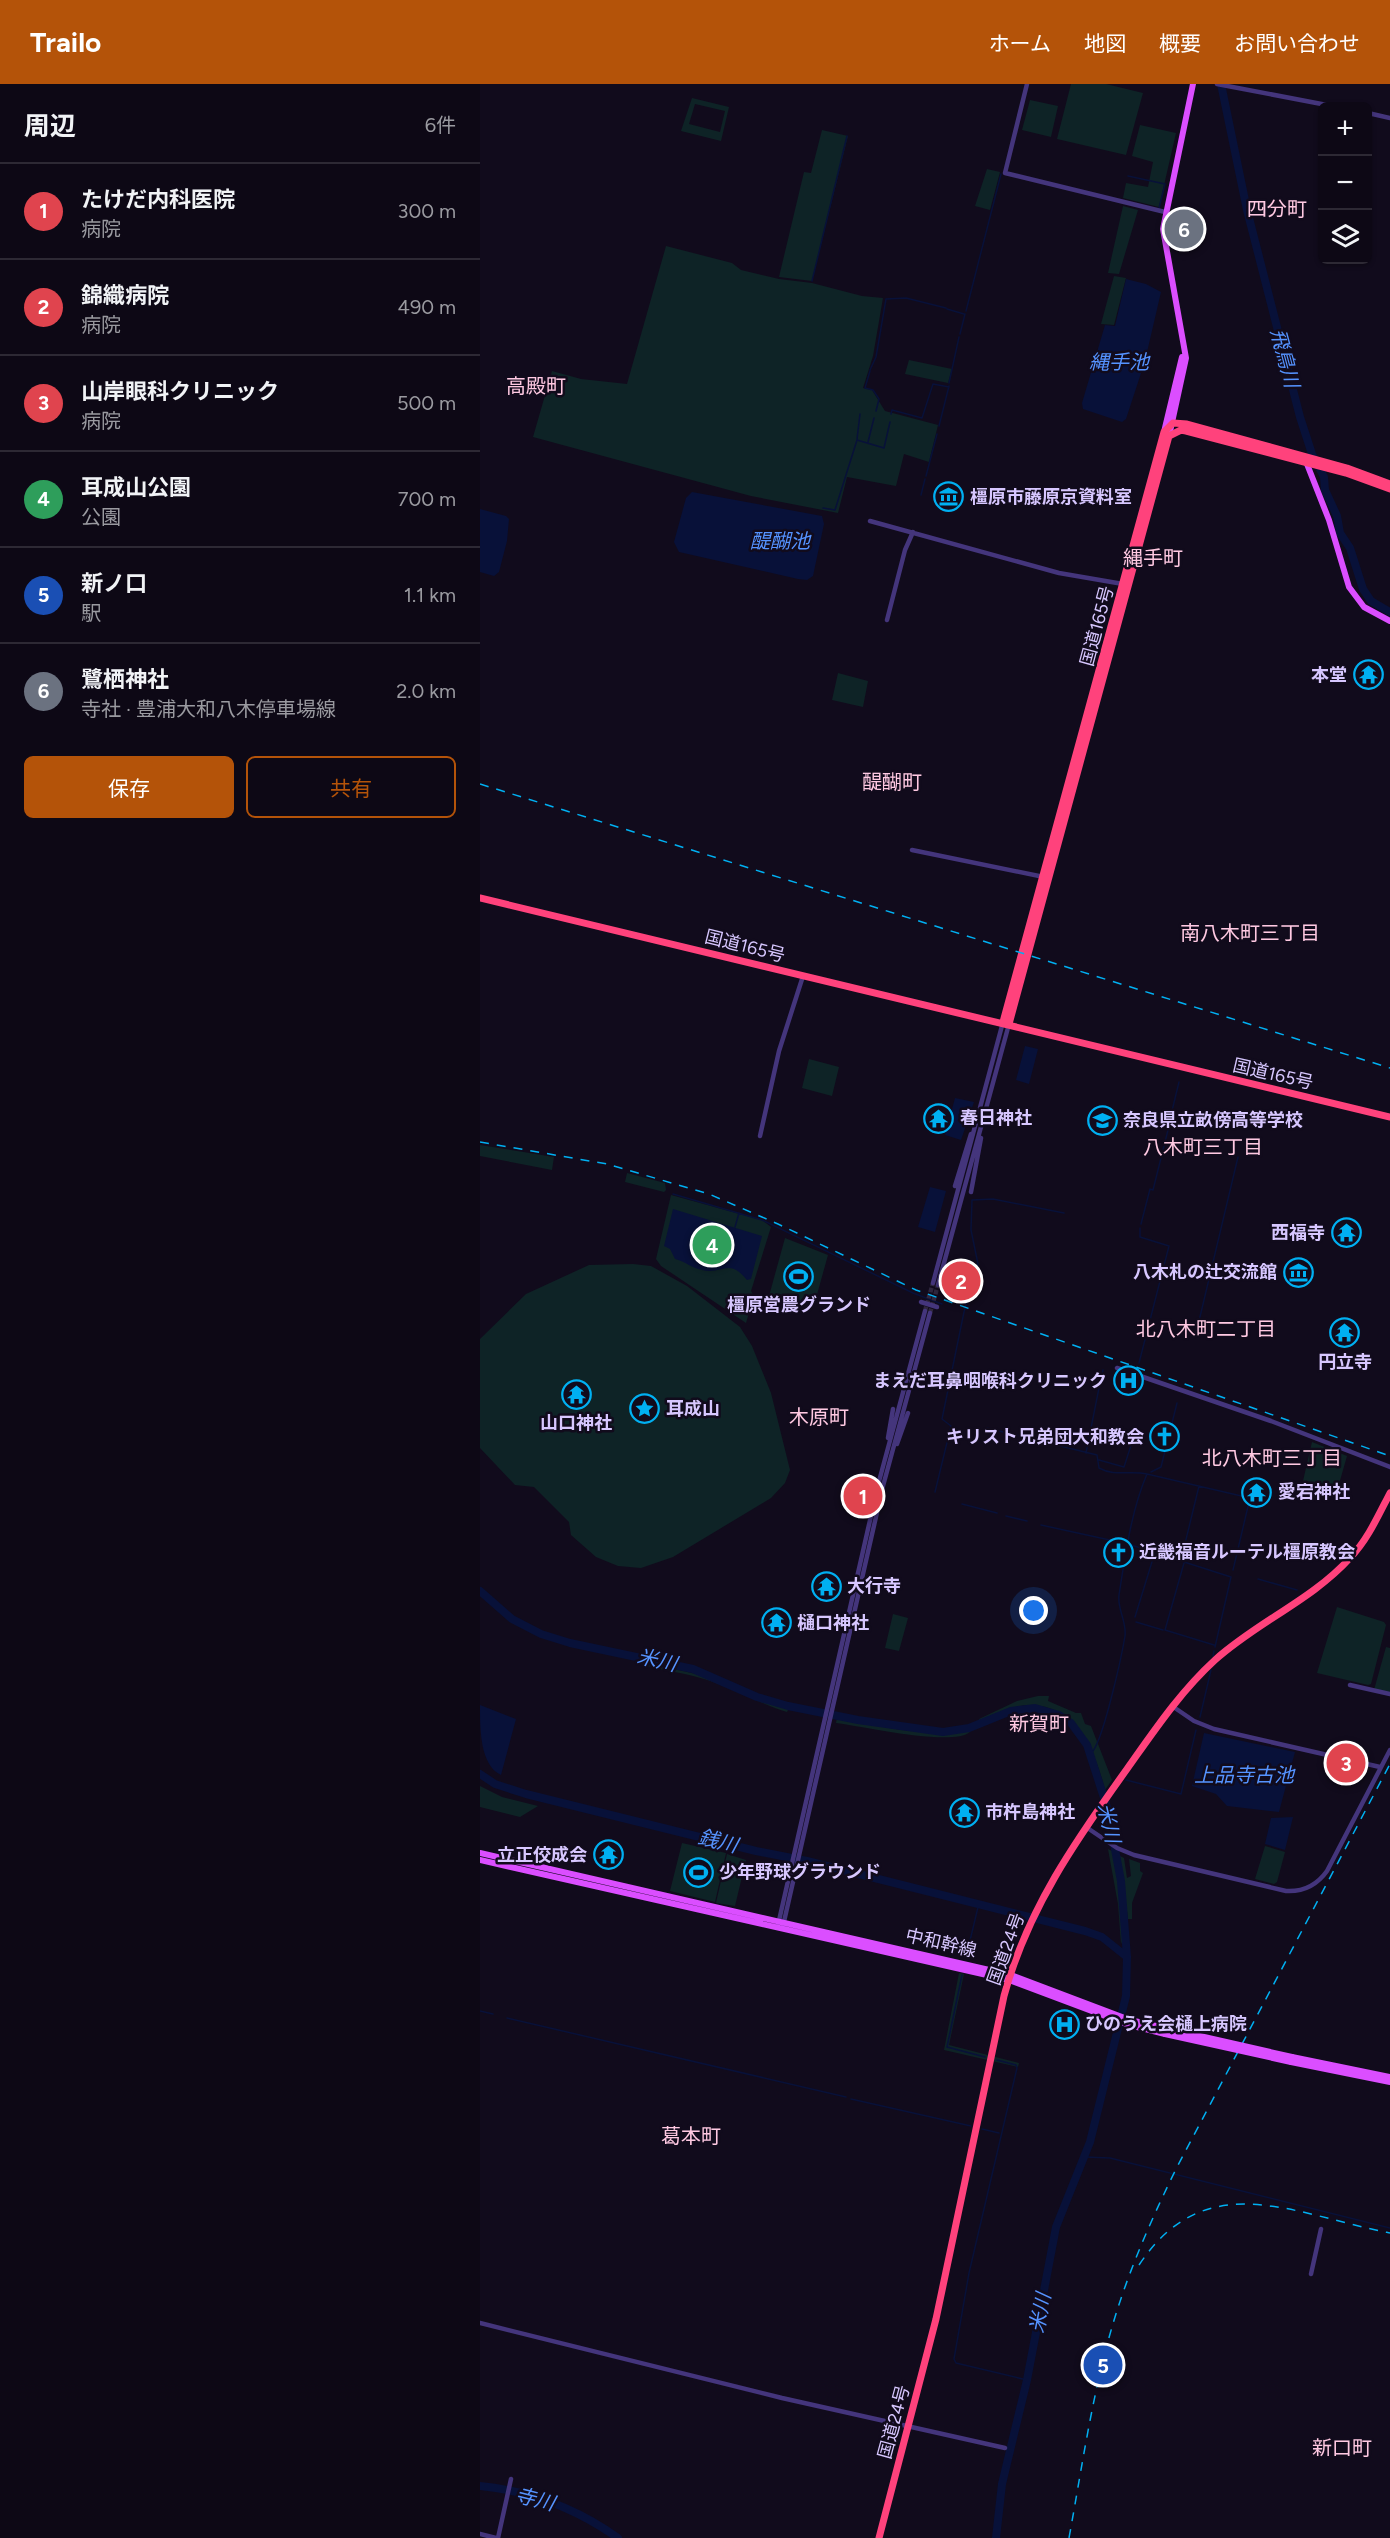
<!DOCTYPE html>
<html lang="ja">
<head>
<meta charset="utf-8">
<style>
  body { margin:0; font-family:Figtree,"Noto Sans JP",sans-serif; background:#16111e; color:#f1f3f6 }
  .controls { position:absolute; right:18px; top:18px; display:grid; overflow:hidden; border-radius:9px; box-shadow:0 2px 4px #0004 }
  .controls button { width:54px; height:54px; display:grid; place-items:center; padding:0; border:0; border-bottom:2px solid #2d2934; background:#0d0815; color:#f1f3f6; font:30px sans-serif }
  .you { position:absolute; left:554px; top:1527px; width:21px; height:21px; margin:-15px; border:4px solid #fff; border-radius:50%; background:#1a73e8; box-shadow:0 0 0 9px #1a73e833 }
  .badge { display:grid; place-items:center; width:39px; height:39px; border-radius:50%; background:#b45309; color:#fff; font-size:20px; font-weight:700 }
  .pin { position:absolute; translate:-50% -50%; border:3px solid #fff; box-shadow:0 2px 6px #0006 }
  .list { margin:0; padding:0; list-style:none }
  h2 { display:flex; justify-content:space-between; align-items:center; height:78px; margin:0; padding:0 24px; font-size:26px }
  h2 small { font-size:20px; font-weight:400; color:#9a9aa0 }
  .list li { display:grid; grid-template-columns:39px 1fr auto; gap:18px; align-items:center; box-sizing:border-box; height:96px; padding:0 24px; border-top:2px solid #2d2934 }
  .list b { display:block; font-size:22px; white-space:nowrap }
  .list p { margin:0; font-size:20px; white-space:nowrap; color:#9a9aa0 }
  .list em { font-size:20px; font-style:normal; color:#9a9aa0 }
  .actions { display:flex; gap:12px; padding:18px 24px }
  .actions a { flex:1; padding:14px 0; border:2px solid #b45309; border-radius:9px; text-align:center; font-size:21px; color:#b45309 }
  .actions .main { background:#b45309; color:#fff }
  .icon { flex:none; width:33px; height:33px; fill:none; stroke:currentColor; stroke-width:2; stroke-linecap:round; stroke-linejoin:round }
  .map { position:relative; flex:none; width:910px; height:2454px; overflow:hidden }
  header { display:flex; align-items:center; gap:36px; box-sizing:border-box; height:84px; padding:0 30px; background:#b45309; color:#fff }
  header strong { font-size:28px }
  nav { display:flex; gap:33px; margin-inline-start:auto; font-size:21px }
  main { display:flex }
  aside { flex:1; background:#0d0815 }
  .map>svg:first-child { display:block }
  .green { fill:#0e2326; fill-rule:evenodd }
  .water { fill:#081139 }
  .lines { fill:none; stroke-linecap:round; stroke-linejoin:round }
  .stream { stroke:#081139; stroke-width:1.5 }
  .river { stroke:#081139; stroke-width:8 }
  .minor-tunnel { stroke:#2f273e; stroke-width:4.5; stroke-dasharray:4.5 2; stroke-linecap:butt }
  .minor { stroke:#44357c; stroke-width:4.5 }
  .major { stroke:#db4eff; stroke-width:6 }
  .highway { stroke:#ff427c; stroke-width:7 }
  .rail { stroke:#00b0f2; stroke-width:1.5; stroke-dasharray:9 8; stroke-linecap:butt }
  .minor-bridge { stroke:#44357c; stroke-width:4.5 }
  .major-bridge { stroke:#db4eff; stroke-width:6 }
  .labels { text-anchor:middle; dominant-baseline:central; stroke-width:5; stroke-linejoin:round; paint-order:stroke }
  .poi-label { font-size:18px; font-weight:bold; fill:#d7c7ff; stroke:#110b1c; text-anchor:start }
  .street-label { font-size:18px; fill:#d7c7ff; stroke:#110b1c }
  .neighbourhood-label { font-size:20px; fill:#ffc9e2; stroke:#110b1c }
  .water-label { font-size:20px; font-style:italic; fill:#5593ff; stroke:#110b1c }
</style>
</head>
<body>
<header>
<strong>Trailo</strong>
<nav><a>ホーム</a><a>地図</a><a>概要</a><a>お問い合わせ</a></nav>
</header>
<main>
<aside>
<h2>周辺<small>6件</small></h2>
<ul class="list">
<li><span class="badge" style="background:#e0444e">1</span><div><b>たけだ内科医院</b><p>病院</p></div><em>300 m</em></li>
<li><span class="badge" style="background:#e0444e">2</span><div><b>錦織病院</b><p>病院</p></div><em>490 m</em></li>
<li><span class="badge" style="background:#e0444e">3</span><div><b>山岸眼科クリニック</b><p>病院</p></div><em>500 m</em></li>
<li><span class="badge" style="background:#2e9e5b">4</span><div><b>耳成山公園</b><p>公園</p></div><em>700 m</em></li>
<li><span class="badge" style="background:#1a4fb4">5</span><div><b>新ノ口</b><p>駅</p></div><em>1.1 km</em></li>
<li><span class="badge" style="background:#6b7280">6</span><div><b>鷺栖神社</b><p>寺社 · 豊浦大和八木停車場線</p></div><em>2.0 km</em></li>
</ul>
<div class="actions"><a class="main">保存</a><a>共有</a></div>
</aside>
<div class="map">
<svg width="910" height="2454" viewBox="0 0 910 2454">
  <rect width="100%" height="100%" fill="#110b1c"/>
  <!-- green -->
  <path class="green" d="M 591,0 L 626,0 L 663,9 L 646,71 L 577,55 Z
    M 212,14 L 249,23 L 241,57 L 201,47 ZM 215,20 L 245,27 L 240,48 L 209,40 Z
    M 550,16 L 578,22 L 571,53 L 542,46 Z
    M 660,41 L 696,49 L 679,123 L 643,114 L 646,99 L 668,103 L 673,78 L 652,72 Z
    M 342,46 L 368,52 L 332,197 L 299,193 L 324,88 L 331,89 Z
    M 507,85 L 520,88 L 510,126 L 495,122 Z
    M 643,122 L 658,126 L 639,190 L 628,189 Z
    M 186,162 L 252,179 L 261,186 L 299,195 L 332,199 L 382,212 L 403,214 L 393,272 L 383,304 L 392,306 L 405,327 L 458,341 L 449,378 L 424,370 L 416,402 L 367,393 L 358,429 L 271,412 L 53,353 L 72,287 L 101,295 L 147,300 Z
    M 634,192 L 646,194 L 634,241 L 621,240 Z
    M 429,276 L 472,285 L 468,299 L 425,290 Z
    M 358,589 L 388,597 L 383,623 L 352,616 Z
    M 329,975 L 359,983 L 352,1012 L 322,1004 Z
    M 0,1061 L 74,1073 L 72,1086 L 0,1072 Z
    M 147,1089 L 185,1099 L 186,1106 L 184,1108 L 145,1098 Z
    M 191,1111 L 282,1136 L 291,1143 L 271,1207 L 274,1212 L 266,1239 L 181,1182 L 176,1175 Z
    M 305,1154 L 348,1171 L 333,1225 L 289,1212 Z
    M 153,1180 L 171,1182 L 207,1202 L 260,1243 L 272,1262 L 291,1309 L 310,1386 L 305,1399 L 291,1414 L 193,1473 L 161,1484 L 138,1482 L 116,1473 L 91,1451 L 89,1438 L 54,1403 L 35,1401 L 0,1364 L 0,1255 L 46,1210 L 109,1181 Z
    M 832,1358 L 867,1372 L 857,1407 L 823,1397 Z
    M 857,1523 L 904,1538 L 906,1541 L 891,1600 L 888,1601 L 837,1589 Z
    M 413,1530 L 428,1534 L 419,1567 L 405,1564 Z
    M 906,1563 L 910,1564 L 910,1610 L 894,1606 Z
    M 159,1577 L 225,1592 L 277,1616 L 309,1624 L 307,1628 C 278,1619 253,1604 224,1595 C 203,1588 181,1587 160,1580 Z
    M 558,1612 L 569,1612 L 568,1617 L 596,1629 L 601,1629 L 605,1640 L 611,1642 L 632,1696 L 625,1706 C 616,1669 597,1622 551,1621 C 532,1620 516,1634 498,1639 L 499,1635 L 537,1617 Z
    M 357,1634 C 402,1643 444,1653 490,1646 L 490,1648 C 472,1663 382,1642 356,1639 Z
    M 0,1702 L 22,1713 L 58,1722 L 40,1733 L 0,1723 Z
    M 202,1759 L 246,1769 L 235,1818 L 190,1807 Z
    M 785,1762 L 805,1768 L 797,1798 L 794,1800 L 775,1795 Z
    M 628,1765 L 634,1768 C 639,1788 650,1844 641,1860 L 638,1820 Z
    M 247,1770 L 266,1776 L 255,1822 L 236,1819 Z
    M 640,1772 L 644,1774 L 647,1794 L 651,1792 L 649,1775 L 660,1779 L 660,1787 L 663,1789 L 652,1819 L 652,1835 L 648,1835 Z
    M 479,1889 L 484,1890 L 469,1961 L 539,1979 L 538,1983 L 464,1966 Z"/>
  <!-- water -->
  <path class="water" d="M 646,195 L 666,200 L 681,208 L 665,277 L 646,335 L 642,338 L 603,325 L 602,319 L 625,241 L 635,242 Z
    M 212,408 L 342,432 L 344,440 L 333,492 L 327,496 L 318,495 L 199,468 L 194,458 L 206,414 Z
    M 0,425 L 26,432 L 29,435 L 27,457 L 19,488 L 14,492 L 0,488 Z
    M 545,962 L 558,965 L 549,1000 L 536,996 Z
    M 475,1014 L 494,1018 L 481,1056 L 465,1051 Z
    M 450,1103 L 466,1107 L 455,1148 L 438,1143 Z
    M 193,1125 L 282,1152 L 271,1195 L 267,1196 C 248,1173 243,1191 222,1186 C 212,1184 204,1177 195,1175 L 190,1165 L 184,1162 Z
    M 0,1621 L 36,1635 L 21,1691 C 0,1681 0,1646 0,1621 Z
    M 724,1649 L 815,1668 L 799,1728 L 747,1722 L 736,1710 L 712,1702 Z
    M 813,1733 L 805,1766 L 785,1760 L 791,1734 Z"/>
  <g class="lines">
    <!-- stream -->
    <path class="stream" d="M 648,92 L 685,100 L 679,124
      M 332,197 L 367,52
      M 467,225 L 484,230
      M 486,227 L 521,90
      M 480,250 L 485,230
      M 390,286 L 396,273 L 406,215 L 426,214 L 466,224
      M 390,287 L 385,304 L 393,306 L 399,315 L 396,327
      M 469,299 L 479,253
      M 411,330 L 412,326 L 442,334 L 453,300 L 469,303
      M 459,342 L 469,302
      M 377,355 L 380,330
      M 388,358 L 394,334
      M 446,392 L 457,350
      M 441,411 L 445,395
      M 343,424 L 355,426 L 377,356 L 404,364 L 410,338
      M 690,1035 L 699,998
      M 193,1110 L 282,1136 L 433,1209 L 462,1220
      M 661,1140 L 670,1105 L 673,1106 L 688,1046
      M 255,1143 L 259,1129
      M 719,1237 L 758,1073
      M 659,1279 L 689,1162 L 660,1153 L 660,1144
      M 621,1294 L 623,1286
      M 507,1344 L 617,1371 L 619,1384 C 635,1393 650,1386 667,1390 C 651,1427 645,1473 639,1511 C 637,1525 647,1538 645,1552 C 642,1570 622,1664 610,1670
      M 606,1369 L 620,1299
      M 619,1376 L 644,1383 L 655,1349
      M 671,1388 L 681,1383 L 697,1319
      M 667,1390 L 770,1414 L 753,1486
      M 455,1408 L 471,1342 L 462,1335 L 484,1228 L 498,1180 L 491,1146 L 492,1116 L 513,1115 L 584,1129
      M 482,1420 L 517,1429
      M 526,1432 L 547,1437
      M 561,1441 L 648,1460 L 751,1493 L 735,1563
      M 701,1476 L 719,1402
      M 704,1479 L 685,1546 L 734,1561
      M 778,1495 L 817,1506
      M 655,1533 L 675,1468
      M 656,1538 L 683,1546
      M 733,1572 L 734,1567
      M 720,1633 L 731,1586
      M 646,1696 L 701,1710 L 716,1646
      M 487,1869 L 499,1819
      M 482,1891 L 467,1963 L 505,1973
      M 0,1927 L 13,1930
      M 27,1934 L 366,2013
      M 517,1976 L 536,1981 L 537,1984 L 489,2189 L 474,2275 L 476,2279 L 547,2296
      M 371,2015 L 491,2042
      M 502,2045 L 519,2049
      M 605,2073 L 630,2074 L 910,2144"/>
    <!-- river -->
    <path class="river" d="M 741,0 L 767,126 L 820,333 L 832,370 L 844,393 L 845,406 L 857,432 L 860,449 L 870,464 L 883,505 L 891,517 L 910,528
      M 0,1507 L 32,1535 L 61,1550 L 90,1559 L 213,1585 L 277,1613 L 308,1622 L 378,1636 L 463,1648 L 489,1644 L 531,1627 L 555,1624 L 579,1631 L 591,1639 L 607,1661 L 627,1723 L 641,1797 L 647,1873 L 646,1912 L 610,2058 L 576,2143 L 547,2296 L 522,2400 L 516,2454
      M 0,1690 L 15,1700 L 46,1710 L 276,1767 L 327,1777 L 605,1847 L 622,1853 L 647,1873
      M 0,2402 C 52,2407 96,2424 138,2454"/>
    <!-- minor-tunnel -->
    <path class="minor-tunnel" d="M 445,1227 L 453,1199
      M 450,1229 L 458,1201"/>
    <!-- minor -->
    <path class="minor" d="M 547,0 L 525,89 L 685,128
      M 737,0 L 852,22
      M 888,29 L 910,34
      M 390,437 L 579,489 L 643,500
      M 407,536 L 425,466 L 433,448
      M 432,766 L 564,793
      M 280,1052 L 299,967 L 323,892
      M 475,1102 L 491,1050
      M 491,1108 L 501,1054
      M 453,1199 L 523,938
      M 458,1201 L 529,940
      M 637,1284 L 791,1337 L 910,1383
      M 408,1354 L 413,1325
      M 417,1360 L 428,1329
      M 870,1601 L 910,1610
      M 692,1622 L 714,1637 L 734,1645 L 900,1683
      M 606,1743 L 637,1764 L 654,1771 L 806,1807 C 823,1808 837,1801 847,1787 L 910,1666
      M 298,1841 L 398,1401 L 445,1227
      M 303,1842 L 403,1402 L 450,1229
      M 831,2190 L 841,2145
      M 0,2239 L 302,2314 L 525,2364
      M 0,2450 L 16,2454
      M 18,2454 L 31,2395"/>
    <!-- major -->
    <path class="major" d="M 684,348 L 702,273
      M 689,352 L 706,274 L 683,145 L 713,0
      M 825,375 L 849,436 L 869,503 L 884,523 L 910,537
      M 0,1769 L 531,1891 L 650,1936 L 685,1944
      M 0,1776 L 529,1896 L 649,1941 L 685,1950
      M 812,1973 L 910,1993
      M 811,1978 L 910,1998"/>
    <!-- highway -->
    <path class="highway" d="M 0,814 L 910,1033
      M 523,938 L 684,348 L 693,339 L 707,340 L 867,384 L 910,400
      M 529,940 L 689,352 L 701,346 L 706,347 L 866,389 L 910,405
      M 399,2454 L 456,2235 L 524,1912 C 547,1826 596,1756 647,1685 C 674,1647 700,1608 735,1576 C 777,1538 832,1516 870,1474 C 888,1455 898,1432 910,1409"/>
    <!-- rail -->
    <path class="rail" d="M 0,700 L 910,984
      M 0,1058 L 127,1080 L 229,1110 L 298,1140 L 436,1206 L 910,1372
      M 659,2181 C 726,2080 815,2131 910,2149
      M 589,2454 C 602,2383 612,2312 632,2243 C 648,2188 671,2136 696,2085 L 910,1680"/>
    <!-- minor-bridge -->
    <path class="minor-bridge" d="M 441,1218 L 457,1223"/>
    <!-- major-bridge -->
    <path class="major-bridge" d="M 685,1944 L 812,1973
      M 685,1950 L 811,1978"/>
  </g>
  <!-- icons -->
  <defs>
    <symbol id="museum-ring" viewBox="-11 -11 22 22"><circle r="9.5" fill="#110b1c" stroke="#00b0f2" stroke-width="1.5"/><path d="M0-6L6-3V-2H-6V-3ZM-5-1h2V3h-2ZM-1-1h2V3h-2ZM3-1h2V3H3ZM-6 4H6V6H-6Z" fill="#00b0f2"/></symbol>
    <symbol id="temple-ring" viewBox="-11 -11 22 22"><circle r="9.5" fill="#110b1c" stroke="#00b0f2" stroke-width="1.5"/><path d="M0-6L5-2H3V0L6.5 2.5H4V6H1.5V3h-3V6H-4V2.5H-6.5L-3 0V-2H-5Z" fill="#00b0f2"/></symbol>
    <symbol id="school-ring" viewBox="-11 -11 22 22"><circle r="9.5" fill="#110b1c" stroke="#00b0f2" stroke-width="1.5"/><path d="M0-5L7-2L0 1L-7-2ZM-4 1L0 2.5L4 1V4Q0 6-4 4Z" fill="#00b0f2"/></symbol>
    <symbol id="stadium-ring" viewBox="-11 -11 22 22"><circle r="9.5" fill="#110b1c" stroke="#00b0f2" stroke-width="1.5"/><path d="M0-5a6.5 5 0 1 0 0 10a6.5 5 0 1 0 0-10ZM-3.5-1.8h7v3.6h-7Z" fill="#00b0f2"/></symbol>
    <symbol id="hospital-ring" viewBox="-11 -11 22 22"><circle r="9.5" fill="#110b1c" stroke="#00b0f2" stroke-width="1.5"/><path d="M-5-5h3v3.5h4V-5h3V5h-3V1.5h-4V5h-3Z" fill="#00b0f2"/></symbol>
    <symbol id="sight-ring" viewBox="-11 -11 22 22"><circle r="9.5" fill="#110b1c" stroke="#00b0f2" stroke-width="1.5"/><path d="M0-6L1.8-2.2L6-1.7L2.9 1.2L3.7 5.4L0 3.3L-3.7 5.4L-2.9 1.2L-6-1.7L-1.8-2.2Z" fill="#00b0f2"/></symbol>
    <symbol id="church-ring" viewBox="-11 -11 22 22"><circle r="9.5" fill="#110b1c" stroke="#00b0f2" stroke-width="1.5"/><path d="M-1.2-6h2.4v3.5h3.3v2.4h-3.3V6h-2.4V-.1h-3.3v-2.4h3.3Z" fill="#00b0f2"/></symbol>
  </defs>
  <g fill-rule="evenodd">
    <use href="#museum-ring" x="452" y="396" width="33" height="33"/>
    <use href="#temple-ring" x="872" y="574" width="33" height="33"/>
    <use href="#temple-ring" x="442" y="1018" width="33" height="33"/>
    <use href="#school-ring" x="606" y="1020" width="33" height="33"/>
    <use href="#temple-ring" x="850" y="1132" width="33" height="33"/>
    <use href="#museum-ring" x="802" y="1172" width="33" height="33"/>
    <use href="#stadium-ring" x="302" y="1176" width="33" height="33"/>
    <use href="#temple-ring" x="848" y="1232" width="33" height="33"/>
    <use href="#hospital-ring" x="632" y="1280" width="33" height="33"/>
    <use href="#temple-ring" x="80" y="1294" width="33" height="33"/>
    <use href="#sight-ring" x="148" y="1308" width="33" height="33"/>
    <use href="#church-ring" x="668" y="1336" width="33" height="33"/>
    <use href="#temple-ring" x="760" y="1392" width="33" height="33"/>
    <use href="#church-ring" x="622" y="1452" width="33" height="33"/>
    <use href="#temple-ring" x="330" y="1486" width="33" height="33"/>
    <use href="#temple-ring" x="280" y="1522" width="33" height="33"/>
    <use href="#temple-ring" x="468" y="1712" width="33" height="33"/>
    <use href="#temple-ring" x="112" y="1754" width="33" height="33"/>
    <use href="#stadium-ring" x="202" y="1772" width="33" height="33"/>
    <use href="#hospital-ring" x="568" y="1924" width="33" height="33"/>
  </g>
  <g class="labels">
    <!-- poi labels -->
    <g class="poi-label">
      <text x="490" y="413">橿原市藤原京資料室</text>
      <text x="867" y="591" text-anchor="end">本堂</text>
      <text x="480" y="1034">春日神社</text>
      <text x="643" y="1036">奈良県立畝傍高等学校</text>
      <text x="845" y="1149" text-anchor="end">西福寺</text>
      <text x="797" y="1188" text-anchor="end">八木札の辻交流館</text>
      <text x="319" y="1221" text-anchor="middle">橿原営農グランド</text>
      <text x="865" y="1278" text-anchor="middle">円立寺</text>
      <text x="627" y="1297" text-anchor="end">まえだ耳鼻咽喉科クリニック</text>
      <text x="186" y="1325">耳成山</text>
      <text x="96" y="1339" text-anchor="middle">山口神社</text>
      <text x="664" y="1353" text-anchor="end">キリスト兄弟団大和教会</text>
      <text x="798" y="1408">愛宕神社</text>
      <text x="659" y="1468">近畿福音ルーテル橿原教会</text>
      <text x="367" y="1502">大行寺</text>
      <text x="317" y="1539">樋口神社</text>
      <text x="505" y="1728">市杵島神社</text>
      <text x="107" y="1771" text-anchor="end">立正佼成会</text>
      <text x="239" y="1788">少年野球グラウンド</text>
      <text x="605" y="1940">ひのうえ会樋上病院</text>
    </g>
    <!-- street labels -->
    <g class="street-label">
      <text transform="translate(617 542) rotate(-75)">国道165号</text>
      <text transform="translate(265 862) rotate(14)">国道165号</text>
      <text transform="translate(793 990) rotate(13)">国道165号</text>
      <text transform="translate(461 1859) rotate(13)">中和幹線</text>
      <text transform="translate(526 1865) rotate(-70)">国道24号</text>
      <text transform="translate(414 2338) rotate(-75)">国道24号</text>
    </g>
    <!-- neighbourhood labels -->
    <g class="neighbourhood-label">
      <text x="797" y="125">四分町</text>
      <text x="56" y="302">高殿町</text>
      <text x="673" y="474">縄手町</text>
      <text x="412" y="698">醍醐町</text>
      <text x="770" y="849">南八木町三丁目</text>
      <text x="723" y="1063">八木町三丁目</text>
      <text x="726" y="1245">北八木町二丁目</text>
      <text x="339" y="1333">木原町</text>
      <text x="792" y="1374">北八木町三丁目</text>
      <text x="559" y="1640">新賀町</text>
      <text x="211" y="2052">葛本町</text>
      <text x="862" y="2364">新口町</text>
    </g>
    <!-- water labels -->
    <g class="water-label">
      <text transform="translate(805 274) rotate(75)">飛鳥川</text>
      <text x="639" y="278">縄手池</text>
      <text x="300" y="457">醍醐池</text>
      <text transform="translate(177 1576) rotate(13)">米川</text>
      <text x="764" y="1691">上品寺古池</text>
      <text transform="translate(629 1739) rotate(77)">米川</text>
      <text transform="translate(238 1757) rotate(14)">銭川</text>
      <text transform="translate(560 2229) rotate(-79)">米川</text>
      <text transform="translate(55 2415) rotate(14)">寺川</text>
    </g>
  </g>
</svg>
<div class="controls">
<button>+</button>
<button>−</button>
<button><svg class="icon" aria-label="layers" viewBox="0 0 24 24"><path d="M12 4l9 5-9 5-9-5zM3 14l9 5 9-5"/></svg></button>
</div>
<div class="you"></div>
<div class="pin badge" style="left:383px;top:1412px;background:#e0444e">1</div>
<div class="pin badge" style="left:481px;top:1197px;background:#e0444e">2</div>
<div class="pin badge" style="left:866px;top:1679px;background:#e0444e">3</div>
<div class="pin badge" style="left:232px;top:1161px;background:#2e9e5b">4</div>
<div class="pin badge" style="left:623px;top:2281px;background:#1a4fb4">5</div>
<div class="pin badge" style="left:704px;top:145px;background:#6b7280">6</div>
</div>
</main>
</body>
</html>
